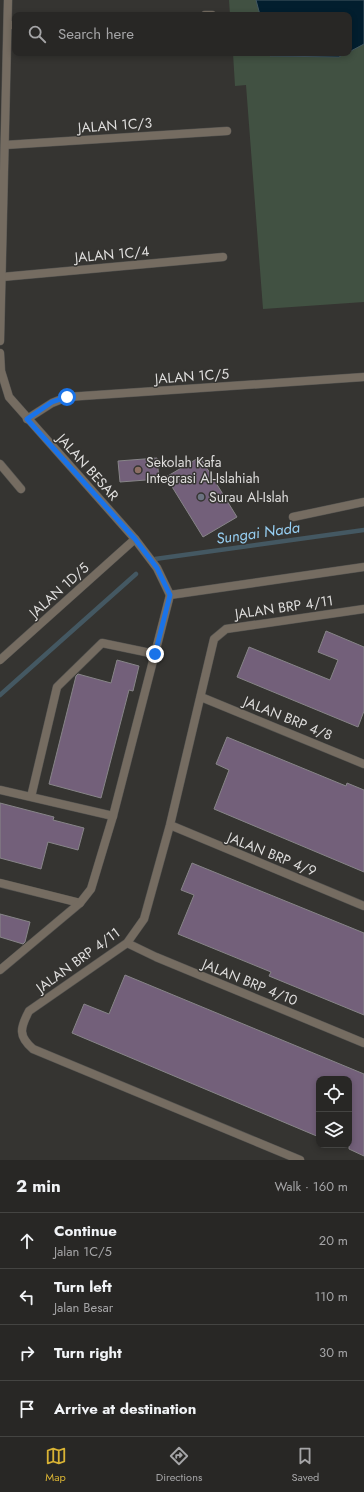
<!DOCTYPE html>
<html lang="en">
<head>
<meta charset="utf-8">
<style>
  body { margin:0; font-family:Jost,sans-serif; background:#302f2d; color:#f1f3f6 }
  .controls { position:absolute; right:12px; bottom:12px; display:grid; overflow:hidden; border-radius:8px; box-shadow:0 2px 6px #0003 }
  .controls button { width:36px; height:36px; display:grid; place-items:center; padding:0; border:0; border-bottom:1px solid #444442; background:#282725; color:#f1f3f6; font:20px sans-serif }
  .stop { position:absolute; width:12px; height:12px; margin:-9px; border:3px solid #1a73e8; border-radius:50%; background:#fff }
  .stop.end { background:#1a73e8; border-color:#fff; box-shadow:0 1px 4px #0008 }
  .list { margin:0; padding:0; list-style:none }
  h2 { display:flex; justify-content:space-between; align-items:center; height:52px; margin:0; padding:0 16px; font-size:17px }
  h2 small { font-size:13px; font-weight:400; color:#a5a5a7 }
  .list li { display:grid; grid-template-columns:26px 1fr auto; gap:12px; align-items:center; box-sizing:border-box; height:56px; padding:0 16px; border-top:1px solid #444442 }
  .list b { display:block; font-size:15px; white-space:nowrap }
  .list p { margin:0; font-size:13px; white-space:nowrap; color:#a5a5a7 }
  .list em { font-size:13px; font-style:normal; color:#a5a5a7 }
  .icon { flex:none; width:22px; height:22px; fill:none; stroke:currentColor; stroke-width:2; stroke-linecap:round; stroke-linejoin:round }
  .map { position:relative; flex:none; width:364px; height:1160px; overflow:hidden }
  .search { position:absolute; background:#282725; box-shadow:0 2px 6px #0003; left:12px; right:12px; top:12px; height:44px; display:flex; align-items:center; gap:10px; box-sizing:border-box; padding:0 14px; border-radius:8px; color:#a5a5a7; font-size:15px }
  .sheet { height:276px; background:#282725 }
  nav { display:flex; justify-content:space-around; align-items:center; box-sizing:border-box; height:56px; border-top:1px solid #444442; background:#282725; font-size:11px; color:#a5a5a7 }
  nav a { display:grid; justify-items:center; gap:2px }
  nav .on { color:#d9b334 }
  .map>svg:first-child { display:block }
  .green { fill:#415142 }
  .water { fill:#021e2e; stroke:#445862 }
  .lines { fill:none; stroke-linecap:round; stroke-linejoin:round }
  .stream { stroke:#445862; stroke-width:4.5 }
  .building { fill:#73607a; stroke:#878588 }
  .service-casing { stroke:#545350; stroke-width:9 }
  .minor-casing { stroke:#545350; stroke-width:9 }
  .tertiary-casing { stroke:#545350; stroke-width:9 }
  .service { stroke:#756c61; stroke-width:8 }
  .minor { stroke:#756c61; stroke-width:8 }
  .tertiary { stroke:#756c61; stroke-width:8 }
  .route { stroke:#1a73e8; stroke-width:5 }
  .education-dot { fill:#8d6e63; stroke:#353431; stroke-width:1.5 }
  .worship-dot { fill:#6b7280; stroke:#353431; stroke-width:1.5 }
  .labels { text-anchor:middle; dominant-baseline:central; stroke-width:3; stroke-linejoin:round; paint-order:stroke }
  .street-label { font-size:14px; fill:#dfdedd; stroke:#353431 }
  .poi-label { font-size:14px; fill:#dfdedd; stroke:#353431; text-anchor:start }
  .water-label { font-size:15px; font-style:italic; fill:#96cef1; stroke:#353431 }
</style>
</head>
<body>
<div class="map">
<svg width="364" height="1160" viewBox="0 0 364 1160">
  <rect width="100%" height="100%" fill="#353431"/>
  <!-- green -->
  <path class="green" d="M 229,0 L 364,0 L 364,302 L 263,309 L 246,85 L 235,86 L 233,53 L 349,53 L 349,15 L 230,15 Z"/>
  <!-- water -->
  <path class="water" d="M 256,0 L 364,0 L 364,44 L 349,52 L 349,15 L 260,15 Z
    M 269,53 L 346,53 L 339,57 L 270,56 Z"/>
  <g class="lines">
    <!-- stream -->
    <path class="stream" d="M 155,559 L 364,530
      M 0,695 L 136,574"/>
  </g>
  <!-- building -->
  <path class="building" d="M 200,457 L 237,517 L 203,537 L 166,477 Z
    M 157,458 L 159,479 L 120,482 L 118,461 Z
    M 326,631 L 364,647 L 364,711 L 358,727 L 237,677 L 249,647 L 330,680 L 338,660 L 318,652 Z
    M 117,660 L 139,666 L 133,691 L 129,690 L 101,798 L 49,784 L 76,676 L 78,674 L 111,683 Z
    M 227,737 L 346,786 L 347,783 L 364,790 L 364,872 L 214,809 L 229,770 L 216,764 Z
    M 0,803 L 54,817 L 53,820 L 84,828 L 78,850 L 48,842 L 41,869 L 0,858 Z
    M 192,863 L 364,933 L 364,1015 L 269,976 L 271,972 L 178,934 L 194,895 L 181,890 Z
    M 0,914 L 30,922 L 25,942 L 23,944 L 0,937 Z
    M 125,975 L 364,1074 L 364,1156 L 349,1149 L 349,1079 L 319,1079 L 319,1137 L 72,1033 L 84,1004 L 109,1014 Z"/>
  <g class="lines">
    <defs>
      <path id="service" d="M 0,464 L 21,489
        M 0,790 L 113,816
        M 31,797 L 57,687 L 102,643 L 155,654
        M 0,883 L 80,903"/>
      <path id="minor" d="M 205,15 L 212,15
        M 9,25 L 15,25
        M 5,145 L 227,131
        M 2,277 L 223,257
        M 27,419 L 52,403 L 67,397 L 364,377
        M 293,517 L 364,502
        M 0,660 L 135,539
        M 201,697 L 364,764
        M 170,825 L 364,906
        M 127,943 L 156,957 L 364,1043
        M 0,970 L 80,903 L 91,889 L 113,816 L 170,595
        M 300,1160 L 33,1049 C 18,1036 20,1028 29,1011 L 127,943 L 144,919 L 170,825 L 214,639 L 226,629 L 364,609"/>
      <path id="tertiary" d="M 0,341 L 8,0
        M 0,353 L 1,371 L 9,397 L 135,539 L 157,568 L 170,595 L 364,567"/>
    </defs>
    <!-- service casing -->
    <use href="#service" class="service-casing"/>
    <!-- minor casing -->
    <use href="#minor" class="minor-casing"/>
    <!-- tertiary casing -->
    <use href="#tertiary" class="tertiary-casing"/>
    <!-- service -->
    <use href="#service" class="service"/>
    <!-- minor -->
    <use href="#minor" class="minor"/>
    <!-- tertiary -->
    <use href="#tertiary" class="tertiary"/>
  </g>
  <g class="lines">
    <!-- route -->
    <path class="route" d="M 67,397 L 52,402 L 27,419 L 135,539 L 157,568 L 170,595 L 155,654"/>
  </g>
  <!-- markers -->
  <circle class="education-dot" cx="138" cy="470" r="4"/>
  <circle class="worship-dot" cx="201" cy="497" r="4"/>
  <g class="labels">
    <!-- street labels -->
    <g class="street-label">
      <text transform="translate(115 125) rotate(-4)">JALAN 1C/3</text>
      <text transform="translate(112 254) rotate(-5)">JALAN 1C/4</text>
      <text transform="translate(192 376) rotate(-4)">JALAN 1C/5</text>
      <text transform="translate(88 467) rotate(48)">JALAN BESAR</text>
      <text transform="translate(59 590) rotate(-42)">JALAN 1D/5</text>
      <text transform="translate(284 607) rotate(-8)">JALAN BRP 4/11</text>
      <text transform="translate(288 718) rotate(22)">JALAN BRP 4/8</text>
      <text transform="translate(272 854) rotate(22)">JALAN BRP 4/9</text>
      <text transform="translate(78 960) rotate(-36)">JALAN BRP 4/11</text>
      <text transform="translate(250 982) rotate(22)">JALAN BRP 4/10</text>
    </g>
    <!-- poi labels -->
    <g class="poi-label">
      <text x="146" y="462">Sekolah Kafa<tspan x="146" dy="16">Integrasi Al-Islahiah</tspan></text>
      <text x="209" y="497">Surau Al-Islah</text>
    </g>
    <!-- water labels -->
    <g class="water-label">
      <text transform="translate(258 533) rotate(-8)">Sungai Nada</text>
    </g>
  </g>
</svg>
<div class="controls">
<button><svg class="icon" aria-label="locate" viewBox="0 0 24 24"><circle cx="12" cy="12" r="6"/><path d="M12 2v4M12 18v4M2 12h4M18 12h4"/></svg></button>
<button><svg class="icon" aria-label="layers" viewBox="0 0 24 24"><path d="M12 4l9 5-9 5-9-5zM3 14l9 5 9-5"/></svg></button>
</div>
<div class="stop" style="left:67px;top:397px"></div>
<div class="stop end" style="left:155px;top:654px"></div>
<div class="search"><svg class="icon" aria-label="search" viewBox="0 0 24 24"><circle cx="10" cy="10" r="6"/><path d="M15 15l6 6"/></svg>Search here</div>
</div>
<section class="sheet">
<h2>2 min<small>Walk · 160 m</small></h2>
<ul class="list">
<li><svg class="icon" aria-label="ahead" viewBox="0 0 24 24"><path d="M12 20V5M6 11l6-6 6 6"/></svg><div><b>Continue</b><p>Jalan 1C/5</p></div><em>20 m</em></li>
<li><svg class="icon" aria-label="left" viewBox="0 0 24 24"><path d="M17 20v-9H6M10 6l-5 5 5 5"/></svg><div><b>Turn left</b><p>Jalan Besar</p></div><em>110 m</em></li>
<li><svg class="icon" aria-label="right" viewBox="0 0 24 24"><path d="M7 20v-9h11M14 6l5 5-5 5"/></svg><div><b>Turn right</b></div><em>30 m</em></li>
<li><svg class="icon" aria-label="arrive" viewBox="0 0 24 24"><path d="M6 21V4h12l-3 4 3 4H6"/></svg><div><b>Arrive at destination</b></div></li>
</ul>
</section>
<nav>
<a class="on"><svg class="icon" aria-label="map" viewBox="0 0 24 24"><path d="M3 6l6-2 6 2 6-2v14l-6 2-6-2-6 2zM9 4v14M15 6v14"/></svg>Map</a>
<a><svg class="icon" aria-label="directions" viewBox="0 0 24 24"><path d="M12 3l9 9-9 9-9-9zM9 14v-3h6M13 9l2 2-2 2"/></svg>Directions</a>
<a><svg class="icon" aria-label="saved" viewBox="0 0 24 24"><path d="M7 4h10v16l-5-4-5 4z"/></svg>Saved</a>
</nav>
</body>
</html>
